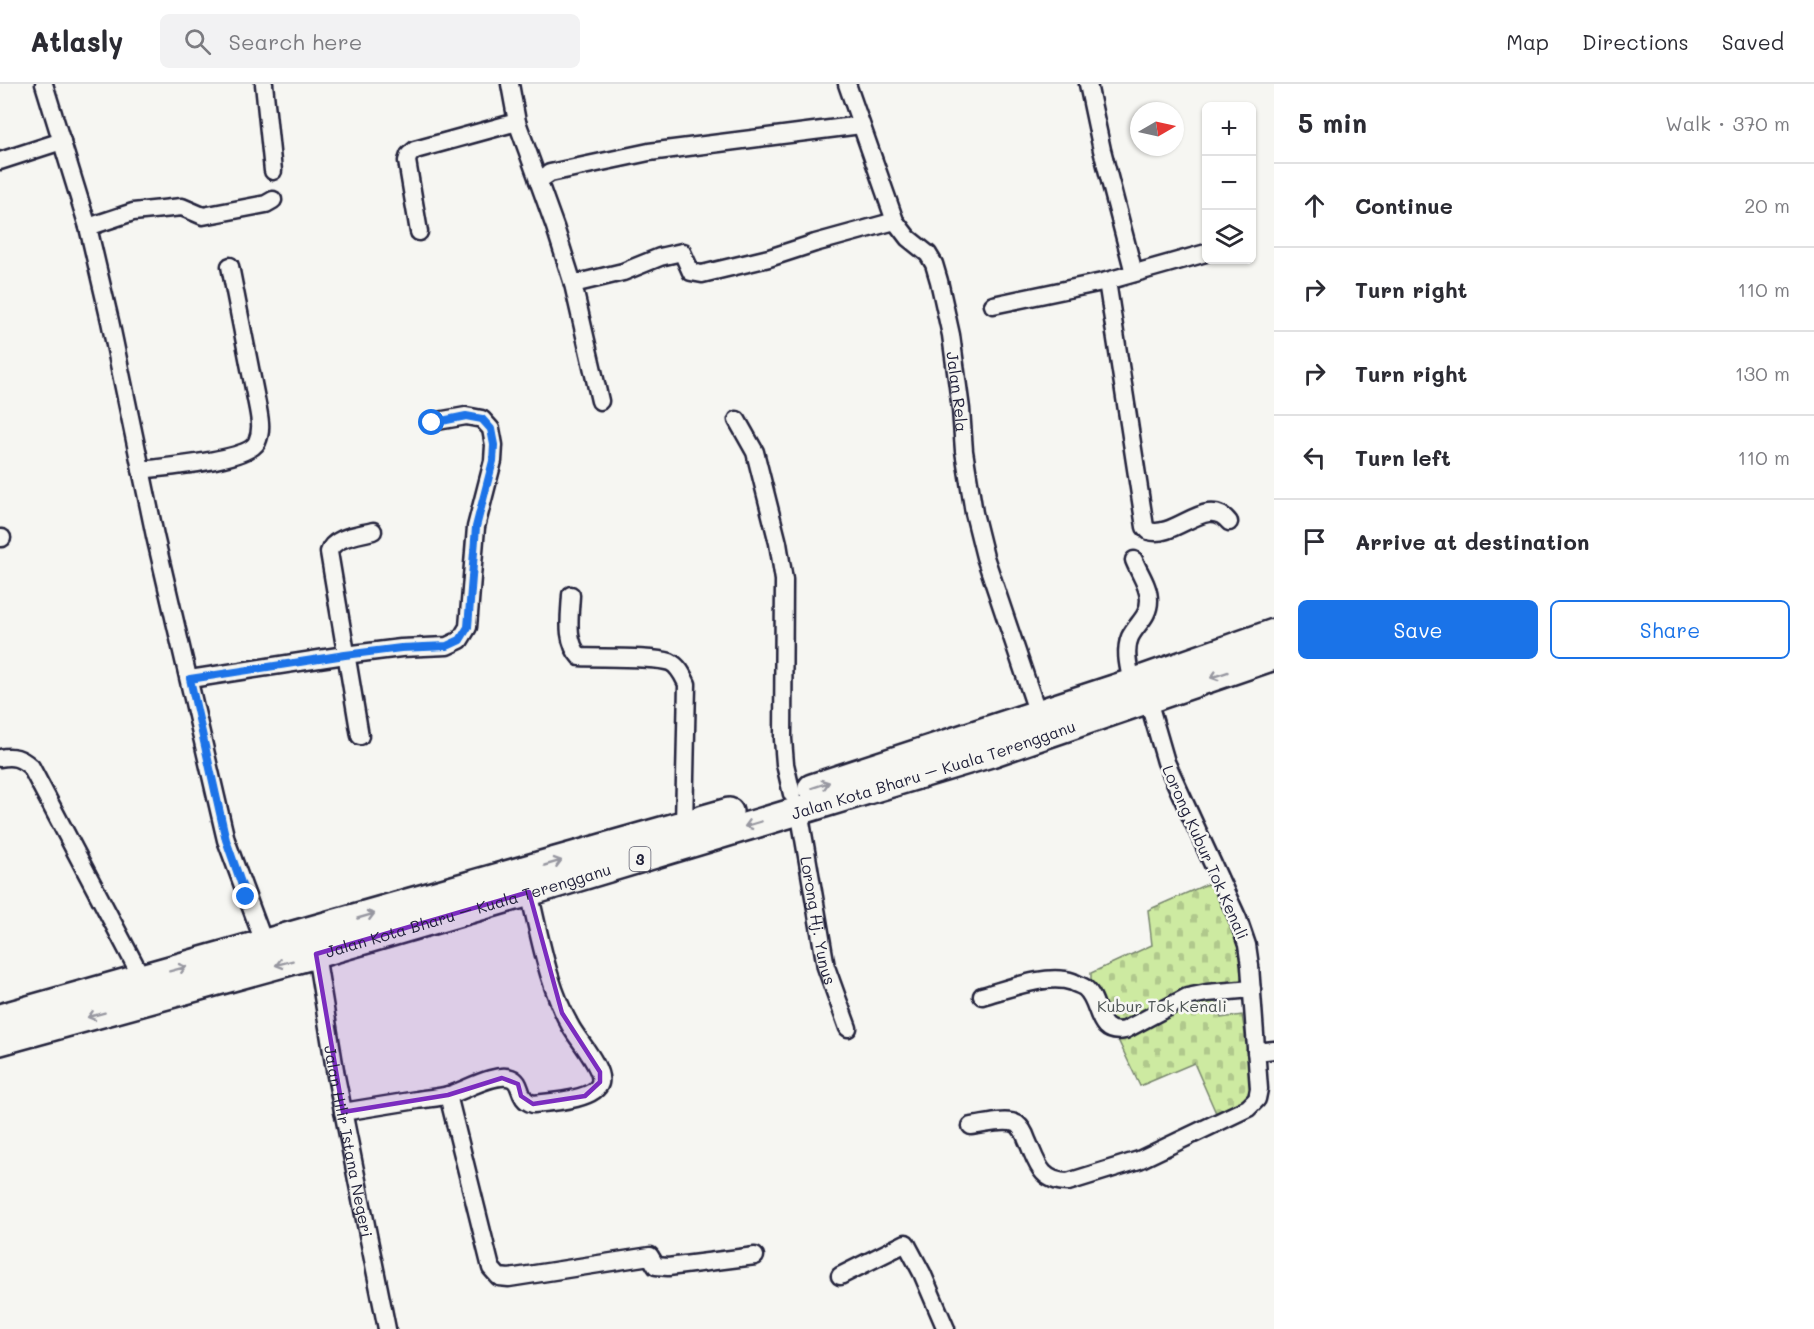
<!DOCTYPE html>
<html lang="en">
<head>
<meta charset="utf-8">
<style>
  body { margin:0; font-family:Mali,sans-serif; background:#f2f2f3; color:#2b2b33 }
  .controls { position:absolute; right:18px; top:18px; display:grid; overflow:hidden; border-radius:9px; box-shadow:0 2px 4px #0004 }
  .controls button { width:54px; height:54px; display:grid; place-items:center; padding:0; border:0; border-bottom:2px solid #e1e1e2; background:#fff; color:#2b2b33; font:30px sans-serif }
  .compass { position:absolute; left:1130px; top:18px; width:54px; height:54px; border-radius:50%; background:#fff; box-shadow:0 2px 4px #0004; rotate:81deg }
  .stop { position:absolute; width:18px; height:18px; margin:-14px; border:4px solid #1a73e8; border-radius:50%; background:#fff }
  .stop.end { background:#1a73e8; border-color:#fff; box-shadow:0 2px 6px #0008 }
  .list { margin:0; padding:0; list-style:none }
  h2 { display:flex; justify-content:space-between; align-items:center; height:78px; margin:0; padding:0 24px; font-size:26px }
  h2 small { font-size:20px; font-weight:400; color:#7c7c81 }
  .list li { display:grid; grid-template-columns:39px 1fr auto; gap:18px; align-items:center; box-sizing:border-box; height:84px; padding:0 24px; border-top:2px solid #e1e1e2 }
  .list b { display:block; font-size:22px; white-space:nowrap }
  .list em { font-size:20px; font-style:normal; color:#7c7c81 }
  .actions { display:flex; gap:12px; padding:18px 24px }
  .actions a { flex:1; padding:14px 0; border:2px solid #1a73e8; border-radius:9px; text-align:center; font-size:21px; color:#1a73e8 }
  .actions .main { background:#1a73e8; color:#fff }
  .icon { flex:none; width:33px; height:33px; fill:none; stroke:currentColor; stroke-width:2; stroke-linecap:round; stroke-linejoin:round }
  .map { position:relative; flex:none; width:1274px; height:1245px; overflow:hidden }
  header { display:flex; align-items:center; gap:36px; box-sizing:border-box; height:84px; padding:0 30px; background:#fff; border-bottom:2px solid #e1e1e2 }
  header strong { font-size:28px }
  nav { display:flex; gap:33px; margin-inline-start:auto; font-size:21px }
  .search { width:420px; height:54px; background:#f2f2f3; display:flex; align-items:center; gap:15px; box-sizing:border-box; padding:0 21px; border-radius:9px; color:#7c7c81; font-size:22px }
  main { display:flex }
  aside { flex:1; background:#fff }
  .map>svg:first-child { display:block }
  .cemetery { fill:url(#cemetery-stones); stroke:#78866e; stroke-width:1.5 }
  .lines { fill:none; stroke-linecap:round; stroke-linejoin:round }
  .minor-casing { stroke:#22223b; stroke-width:21 }
  .trunk-casing { stroke:#22223b; stroke-width:32 }
  .minor { stroke:#f6f6f2; stroke-width:16 }
  .trunk { stroke:#f6f6f2; stroke-width:27 }
  .oneway { stroke:#9797a0 }
  .route { stroke:#1a73e8; stroke-width:8 }
  .marked { fill:#7b2cbf; fill-opacity:0.2; stroke:#7b2cbf; stroke-width:4.5; stroke-linejoin:round }
  .labels { text-anchor:middle; dominant-baseline:central; stroke-width:5; stroke-linejoin:round; paint-order:stroke }
  .shield { fill:#f6f6f2; stroke:#626272; stroke-width:1.5 }
  .shield-label { font-size:15px; font-weight:bold; fill:#22223b }
  .street-label { font-size:16px; fill:#22223b; stroke:#f6f6f2 }
  .park-label { font-size:16px; fill:#4d5454; stroke:#f6f6f2 }
</style>
</head>
<body>
<header>
<strong>Atlasly</strong>
<div class="search"><svg class="icon" aria-label="search" viewBox="0 0 24 24"><circle cx="10" cy="10" r="6"/><path d="M15 15l6 6"/></svg>Search here</div>
<nav><a>Map</a><a>Directions</a><a>Saved</a></nav>
</header>
<main>
<div class="map">
<svg width="1274" height="1245" viewBox="0 0 1274 1245">
  <defs>
    <pattern id="cemetery-stones" width="16" height="16" patternUnits="userSpaceOnUse" patternTransform="scale(1.5)"><rect width="16" height="16" fill="#cdeaa1"/><path d="M2 7V4a2 2 0 0 1 4 0v3zM10 15v-3a2 2 0 0 1 4 0v3z" fill="#b0c88c"/></pattern>
  </defs>
  <rect width="100%" height="100%" fill="#f6f6f2"/>
  <filter id="ink" filterUnits="userSpaceOnUse"><feTurbulence type="fractalNoise" baseFrequency=".0167" numOctaves="2"/><feDisplacementMap in="SourceGraphic" scale="12" xChannelSelector="R" yChannelSelector="G"/><feConvolveMatrix kernelMatrix="1 2 1 2 8 2 1 2 1" color-interpolation-filters="sRGB"/></filter>
  <g filter="url(#ink)">
    <!-- cemetery -->
    <path class="cemetery" d="M 1214,797 C 1228,829 1252,866 1239,901 L 1215,913 L 1221,934 L 1242,931 L 1252,995 L 1247,1014 L 1216,1029 L 1194,979 L 1140,1002 L 1091,899 L 1091,889 L 1152,861 L 1148,826 Z"/>
    <g class="lines">
      <defs>
        <g id="minor">
          <path d="M 44,0 L 88,143 L 110,237 L 155,452 L 226,756 L 265,861"/>
          <path d="M 264,0 L 273,87"/>
          <path d="M 510,0 L 517,38 L 555,143 L 573,200 L 600,317"/>
          <path id="s1" d="M 847,0 L 895,137 L 908,154 L 928,170 L 934,180 L 939,197 L 951,251 L 961,325 L 964,367 L 974,429 L 985,473 L 1038,630"/>
          <path d="M 1088,0 L 1102,66 L 1134,189"/>
          <path d="M 0,77 L 62,57"/>
          <path d="M 538,97 L 550,89 L 649,68 L 861,41"/>
          <path d="M 88,143 L 133,128 L 182,123 L 203,132 L 266,120 L 273,116"/>
          <path d="M 419,148 L 407,77 L 409,71 L 415,66 L 517,38"/>
          <path d="M 1107,197 L 1145,443 L 1149,447 C 1175,455 1208,410 1229,438"/>
          <path d="M 573,200 L 623,188 L 660,173 L 682,168 L 691,188 L 702,190 L 769,174 L 815,159 L 895,137"/>
          <path d="M 993,221 L 1107,197 L 1206,169"/>
          <path d="M 737,336 L 755,368 L 778,459 L 784,496 L 783,655 L 785,680 L 792,710"/>
          <path d="M 141,386 C 163,383 248,377 257,358 C 262,347 260,336 258,325 L 230,182"/>
          <path d="M 0,454 L 2,454"/>
          <path d="M 571,511 C 570,532 565,557 580,573 C 600,574 653,572 670,578 C 679,582 683,592 687,600 L 684,741"/>
          <path d="M 190,595 L 345,571 L 401,564 L 447,562 L 460,556 L 468,543 L 476,443 L 493,377 L 494,361 L 491,345 L 482,335 L 466,332 L 432,338"/>
          <path d="M 1132,599 C 1129,584 1124,568 1130,553 C 1137,539 1149,533 1149,516 C 1149,502 1139,489 1134,476"/>
          <path d="M 360,652 L 329,468 C 333,453 359,451 373,447"/>
          <path d="M 0,674 C 13,671 21,674 31,683 L 142,894"/>
          <path id="s2" d="M 799,726 L 826,883 L 848,944"/>
          <path id="s3" d="M 316,870 L 336,992 L 387,1245"/>
          <path d="M 982,912 C 1008,905 1047,889 1073,898 C 1076,900 1083,902 1085,904 C 1102,918 1094,952 1125,946 L 1187,913 L 1207,909 L 1252,905"/>
          <path d="M 1256,968 L 1274,966"/>
          <path d="M 448,1011 L 491,1184 L 499,1193 L 509,1194 L 650,1172 L 656,1182 L 668,1183 L 755,1172"/>
          <path d="M 343,1028 C 368,1024 392,1020 417,1016 C 427,1014 438,1014 449,1011 C 464,1007 495,988 511,994 C 524,999 516,1015 533,1020 C 550,1018 595,1016 600,999 C 604,985 578,956 571,943 C 548,903 540,853 529,808"/>
          <path d="M 971,1042 C 983,1041 1006,1034 1017,1040 C 1022,1044 1025,1050 1027,1056 C 1037,1078 1040,1098 1068,1098 L 1139,1076 L 1248,1024 L 1257,1015 L 1259,1005 L 1250,882 L 1247,861 L 1238,835 L 1166,678 L 1148,616"/>
          <path d="M 840,1192 L 906,1159 L 922,1189 L 946,1245"/>
        </g>
        <g id="trunk">
          <path d="M 812,704 L 1132,599 L 1274,549"/>
          <path d="M 0,934 L 729,728"/>
          <path id="s4" d="M 0,957 L 316,870 L 529,808 L 991,669 L 1274,572"/>
        </g>
      </defs>
      <!-- minor casing -->
      <use href="#minor" class="minor-casing"/>
      <!-- trunk casing -->
      <use href="#trunk" class="trunk-casing"/>
      <!-- minor -->
      <use href="#minor" class="minor"/>
      <!-- trunk -->
      <use href="#trunk" class="trunk"/>
    </g>
    <!-- one-way arrows -->
    <defs><path id="oneway-shaft" d="M-6 0H5M1.5-3L5.5 0L1.5 3" fill="none" stroke-width="1.6" stroke-linecap="round" stroke-linejoin="round" transform="scale(1.5)"/></defs>
    <g class="oneway">
      <use href="#oneway-shaft" transform="translate(1219 591) rotate(161)"/>
      <use href="#oneway-shaft" transform="translate(821 701) rotate(-18)"/>
      <use href="#oneway-shaft" transform="translate(753 740) rotate(163)"/>
      <use href="#oneway-shaft" transform="translate(553 779) rotate(-16)"/>
      <use href="#oneway-shaft" transform="translate(366 832) rotate(-16)"/>
      <use href="#oneway-shaft" transform="translate(284 879) rotate(165)"/>
      <use href="#oneway-shaft" transform="translate(178 885) rotate(-15)"/>
      <use href="#oneway-shaft" transform="translate(96 931) rotate(165)"/>
    </g>
  </g>
  <g class="lines" filter="url(#ink)">
    <!-- route -->
    <path class="route" d="M 246,813 L 226,756 L 190,595 L 345,571 L 401,564 L 447,562 L 460,556 L 468,543 L 476,443 L 493,377 L 494,361 L 491,345 L 482,335 L 466,332 L 432,339"/>
  </g>
  <!-- marked area -->
  <path class="marked" d="M 529,808 L 562,929 L 600,988 L 600,998 L 585,1012 L 533,1020 L 521,1012 L 518,1000 L 502,994 L 448,1011 L 343,1028 L 316,870 Z"/>
  <g class="labels">
    <!-- shield labels -->
    <rect class="shield" x="629.5" y="763" width="21" height="24" rx="4.5"/>
    <g class="shield-label">
      <text x="640" y="775">3</text>
    </g>
    <!-- street labels -->
    <g class="street-label">
      <text stroke="none"><textPath href="#s1" startOffset="334">Jalan Rela</textPath></text>
      <text stroke="none"><textPath href="#s4" startOffset="972">Jalan Kota Bharu – Kuala Terengganu</textPath></text>
      <text transform="translate(1206 768) rotate(66)">Lorong Kubur Tok Kenali</text>
      <text stroke="none"><textPath href="#s4" startOffset="486">Jalan Kota Bharu – Kuala Terengganu</textPath></text>
      <text stroke="none"><textPath href="#s2" startOffset="112">Lorong Hj. Yunus</textPath></text>
      <text stroke="none"><textPath href="#s3" startOffset="190">Jalan Hilir Istana Negeri</textPath></text>
    </g>
    <!-- park labels -->
    <g class="park-label">
      <text x="1162" y="921">Kubur Tok Kenali</text>
    </g>
  </g>
</svg>
<div class="controls">
<button>+</button>
<button>−</button>
<button><svg class="icon" aria-label="layers" viewBox="0 0 24 24"><path d="M12 4l9 5-9 5-9-5zM3 14l9 5 9-5"/></svg></button>
</div>
<svg class="compass" viewBox="-18 -18 36 36"><path d="M0-13l5 13h-10z" fill="#e53935"/><path d="M0 13l5-13h-10z" fill="#7c7c81"/></svg>
<div class="stop" style="left:432px;top:339px"></div>
<div class="stop end" style="left:246px;top:813px"></div>
</div>
<aside>
<h2>5 min<small>Walk · 370 m</small></h2>
<ul class="list">
<li><svg class="icon" aria-label="ahead" viewBox="0 0 24 24"><path d="M12 20V5M6 11l6-6 6 6"/></svg><div><b>Continue</b></div><em>20 m</em></li>
<li><svg class="icon" aria-label="right" viewBox="0 0 24 24"><path d="M7 20v-9h11M14 6l5 5-5 5"/></svg><div><b>Turn right</b></div><em>110 m</em></li>
<li><svg class="icon" aria-label="right" viewBox="0 0 24 24"><path d="M7 20v-9h11M14 6l5 5-5 5"/></svg><div><b>Turn right</b></div><em>130 m</em></li>
<li><svg class="icon" aria-label="left" viewBox="0 0 24 24"><path d="M17 20v-9H6M10 6l-5 5 5 5"/></svg><div><b>Turn left</b></div><em>110 m</em></li>
<li><svg class="icon" aria-label="arrive" viewBox="0 0 24 24"><path d="M6 21V4h12l-3 4 3 4H6"/></svg><div><b>Arrive at destination</b></div></li>
</ul>
<div class="actions"><a class="main">Save</a><a>Share</a></div>
</aside>
</main>
</body>
</html>
